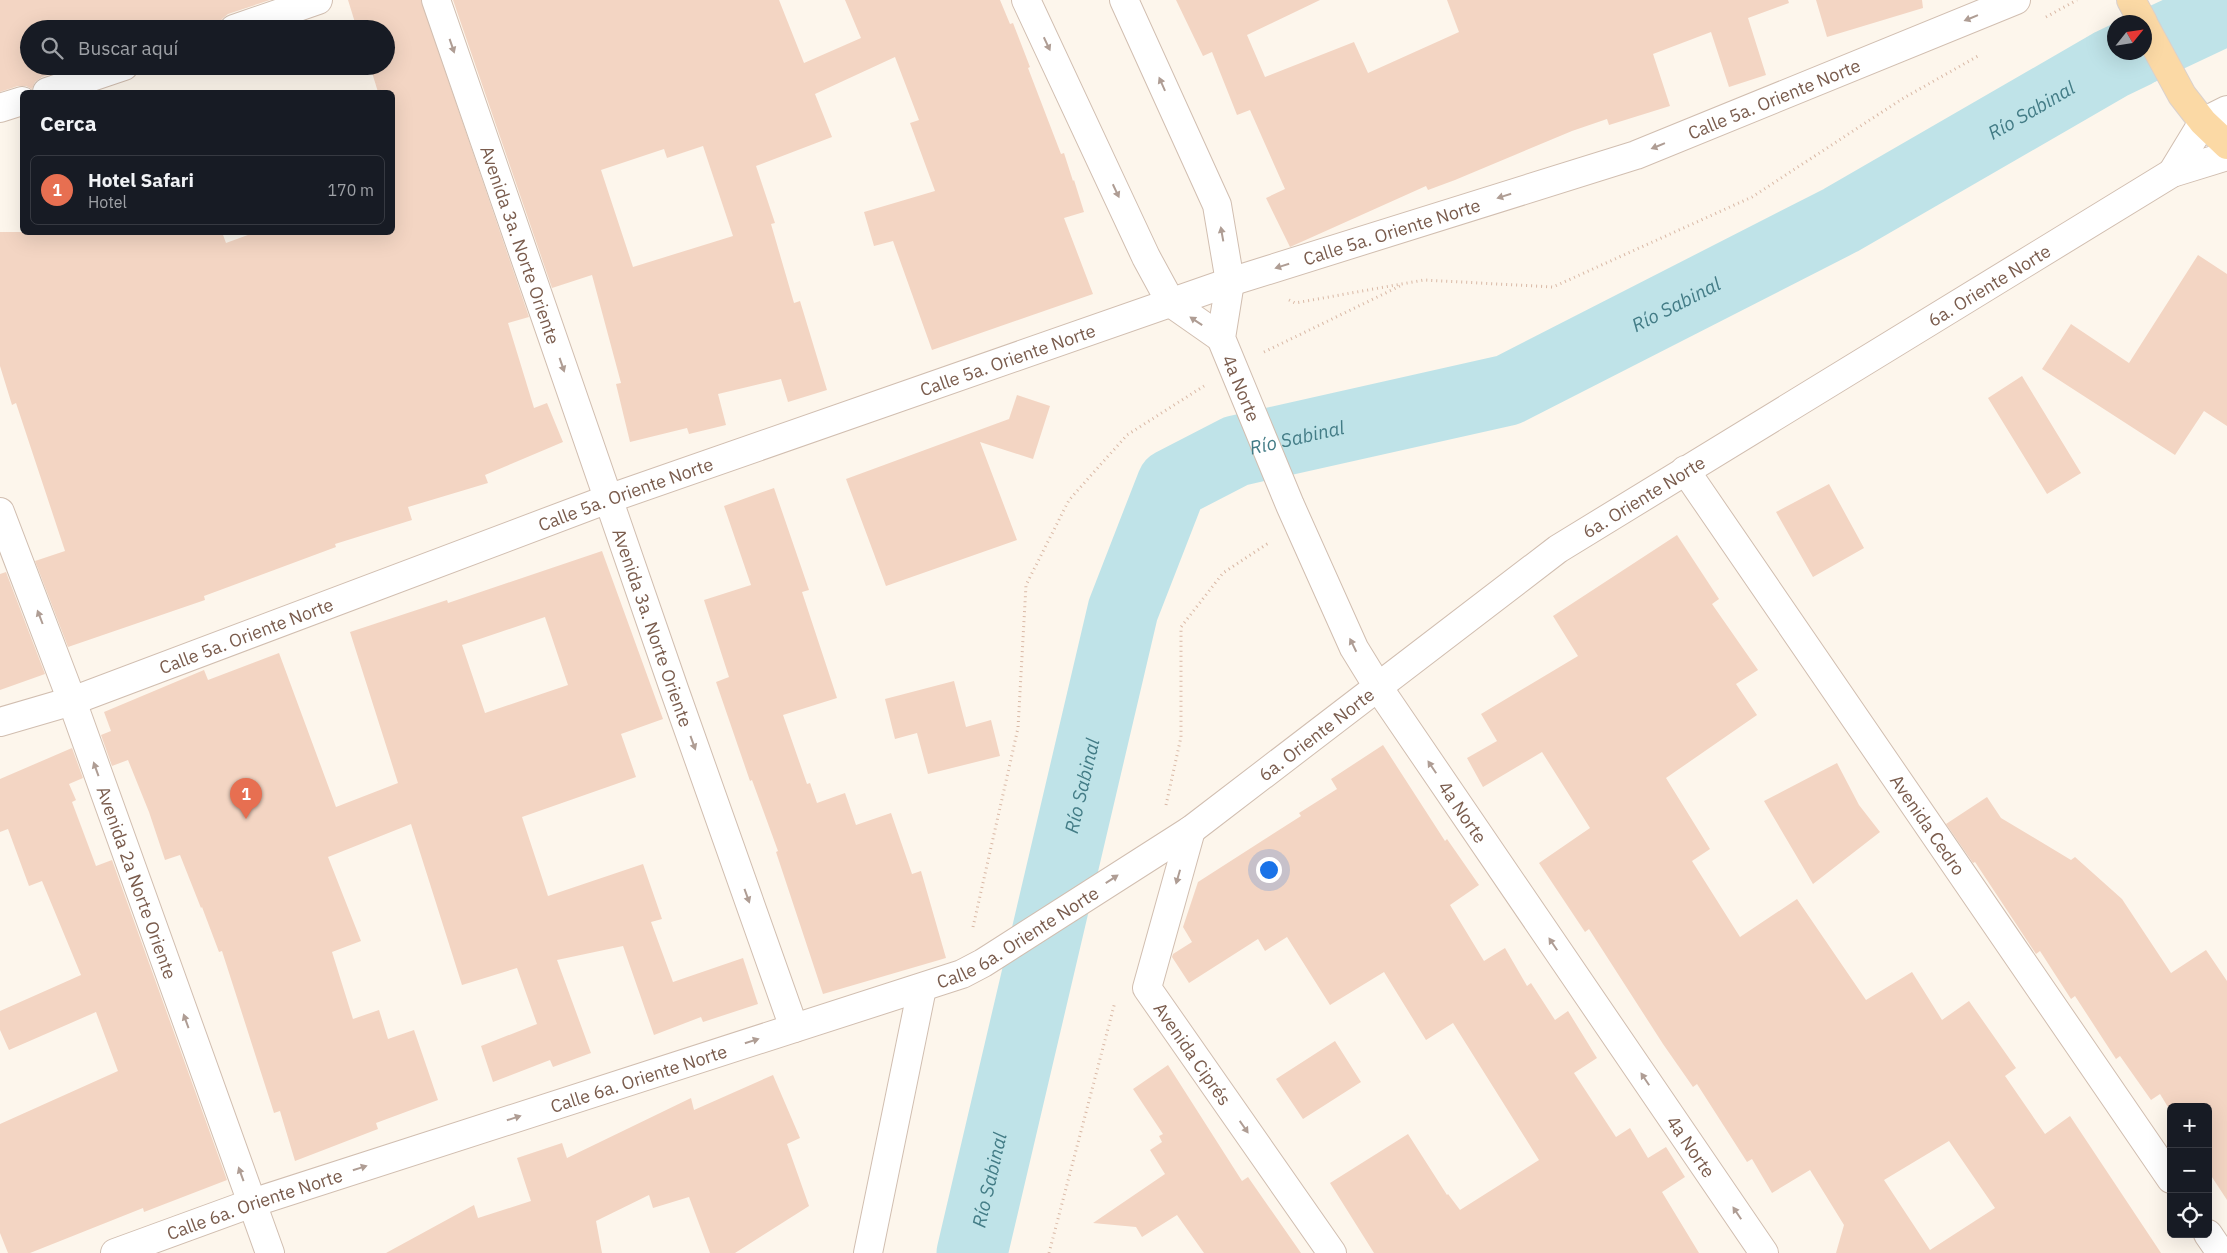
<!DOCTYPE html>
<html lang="es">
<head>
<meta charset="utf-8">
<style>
  body { margin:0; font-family:"IBM Plex Sans",sans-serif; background:#20242c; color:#f1f3f6 }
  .controls { position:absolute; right:15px; bottom:15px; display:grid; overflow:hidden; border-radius:8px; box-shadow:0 5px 20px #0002 }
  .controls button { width:45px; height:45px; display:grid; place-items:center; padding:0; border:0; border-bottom:1px solid #363941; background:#171b24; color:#f1f3f6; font:25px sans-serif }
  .compass { position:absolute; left:2107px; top:15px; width:45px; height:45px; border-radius:50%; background:#171b24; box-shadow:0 5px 20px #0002; rotate:60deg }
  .you { position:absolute; left:1268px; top:869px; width:18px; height:18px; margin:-12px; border:4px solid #fff; border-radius:50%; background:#1a73e8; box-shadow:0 0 0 8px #1a73e833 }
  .badge { display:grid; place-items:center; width:32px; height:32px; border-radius:50%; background:#e76f51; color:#fff; font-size:16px; font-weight:700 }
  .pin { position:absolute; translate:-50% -41px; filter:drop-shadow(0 1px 2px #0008) }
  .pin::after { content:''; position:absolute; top:26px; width:18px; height:15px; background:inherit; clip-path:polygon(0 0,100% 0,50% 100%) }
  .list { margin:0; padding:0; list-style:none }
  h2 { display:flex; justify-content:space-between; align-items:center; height:65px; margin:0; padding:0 20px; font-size:21px }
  h2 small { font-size:16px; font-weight:400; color:#9ea1a6 }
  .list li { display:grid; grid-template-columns:32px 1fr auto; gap:15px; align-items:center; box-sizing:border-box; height:70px; margin:0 10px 10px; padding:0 10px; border:1px solid #363941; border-radius:8px }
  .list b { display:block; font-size:19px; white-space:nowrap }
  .list p { margin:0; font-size:16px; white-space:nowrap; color:#9ea1a6 }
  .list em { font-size:16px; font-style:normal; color:#9ea1a6 }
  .icon { flex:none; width:28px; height:28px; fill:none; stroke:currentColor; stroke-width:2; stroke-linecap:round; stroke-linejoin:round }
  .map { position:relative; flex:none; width:2227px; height:1253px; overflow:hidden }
  .search { position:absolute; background:#171b24; box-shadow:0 5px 20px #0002; left:20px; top:20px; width:375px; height:55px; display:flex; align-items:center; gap:12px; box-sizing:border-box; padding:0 18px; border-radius:28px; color:#9ea1a6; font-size:19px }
  .panel { position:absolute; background:#171b24; box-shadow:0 5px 20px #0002; left:20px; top:90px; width:375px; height:145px; border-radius:8px }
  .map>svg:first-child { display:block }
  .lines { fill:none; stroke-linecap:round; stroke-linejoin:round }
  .river { stroke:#bfe3e8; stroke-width:71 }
  .building { fill:#f3d5c3; fill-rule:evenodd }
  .minor-casing { stroke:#d1beb0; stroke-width:30 }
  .major-casing { stroke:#dad1cd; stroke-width:30 }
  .path { stroke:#d9b8a5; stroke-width:3; stroke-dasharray:1 4; stroke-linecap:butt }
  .minor { stroke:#fff; stroke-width:28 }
  .major { stroke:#fbd9a5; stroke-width:28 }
  .oneway { fill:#af9d94 }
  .labels { text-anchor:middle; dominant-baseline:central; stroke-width:5; stroke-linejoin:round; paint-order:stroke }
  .street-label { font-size:18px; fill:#7a5c4d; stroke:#fffaf3 }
  .water-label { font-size:19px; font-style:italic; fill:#437c86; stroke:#fffaf3 }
</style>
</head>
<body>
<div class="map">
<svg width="2227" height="1253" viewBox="0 0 2227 1253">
  <rect width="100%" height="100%" fill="#fdf6ec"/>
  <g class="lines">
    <!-- river -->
    <g class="river">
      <path d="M 2144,48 L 2227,9"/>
      <path id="s1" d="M 972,1253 L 1123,610 L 1172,484 L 1236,451 L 1508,390 L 1841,220 L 2111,64 L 2136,52"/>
    </g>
  </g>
  <!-- building -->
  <path class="building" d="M 0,0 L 270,0 L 228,14 L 222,19 L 217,29 L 29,29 L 29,66 L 74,66 L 42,77 L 35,82 L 32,89 L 26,86 L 18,86 L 0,92 Z
    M 348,0 L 421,0 L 529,317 L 508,323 L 534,408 L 547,403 L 563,442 L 485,475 L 488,483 L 408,507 L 412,520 L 335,544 L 336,547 L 204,596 L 205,600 L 68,647 L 35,561 L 65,551 L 16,403 L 12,405 L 0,366 L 0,232 L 222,232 L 226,243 L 256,232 L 392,232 L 392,92 L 378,92 L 370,66 L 386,66 L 386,29 L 357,29 Z
    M 453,0 L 779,0 L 804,63 L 861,38 L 845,0 L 1000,0 L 1010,24 L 1013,23 L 1030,67 L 1028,68 L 1061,154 L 1064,153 L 1073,181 L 1074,180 L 1084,212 L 1064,218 L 1093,294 L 932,350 L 893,241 L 874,246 L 864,212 L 935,191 L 910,123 L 919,120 L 895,57 L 815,94 L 832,137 L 756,166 L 775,223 L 771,224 L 794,303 L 800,301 L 827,390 L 788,402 L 781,379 L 718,394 L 726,425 L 689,434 L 687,428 L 630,442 L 616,384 L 621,383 L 592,275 L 552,288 ZM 703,146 L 733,236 L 633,267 L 601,170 L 664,149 L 667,158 Z
    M 1176,0 L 1320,0 L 1247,35 L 1265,77 L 1354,42 L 1368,73 L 1459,32 L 1447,0 L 1788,0 L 1789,3 L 1748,18 L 1766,75 L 1729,87 L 1711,32 L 1653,54 L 1670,106 L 1609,125 L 1607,119 L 1572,131 L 1455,180 L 1428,190 L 1426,186 L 1290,247 L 1266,198 L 1285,189 L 1250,110 L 1237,115 L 1212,52 L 1203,56 Z
    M 1816,0 L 1922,0 L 1923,8 L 1827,37 Z
    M 2198,255 L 2227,274 L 2227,426 L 2204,411 L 2175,455 L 2042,369 L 2071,324 L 2129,363 Z
    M 2022,376 L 2081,473 L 2047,494 L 1988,398 Z
    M 1017,395 L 1050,406 L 1033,459 L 980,442 L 1017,540 L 886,586 L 846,479 L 1009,419 Z
    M 1829,484 L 1864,548 L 1813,577 L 1776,512 Z
    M 774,488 L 809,590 L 802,592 L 837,698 L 783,715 L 807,784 L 810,783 L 817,803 L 845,793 L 856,825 L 891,813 L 912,874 L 921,871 L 946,958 L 823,994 L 776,852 L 778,851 L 752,780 L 750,781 L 716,682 L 729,677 L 704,600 L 751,585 L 724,506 Z
    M 1677,535 L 1719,599 L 1712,604 L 1758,670 L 1736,684 L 1757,715 L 1666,778 L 1710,849 L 1692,861 L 1740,937 L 1797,899 L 1866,1000 L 1912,972 L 1942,1020 L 1969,1001 L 2016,1068 L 2005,1076 L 2045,1134 L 2070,1116 L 2161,1253 L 1836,1253 L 1844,1225 L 1810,1170 L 1772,1193 L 1752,1159 L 1747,1162 L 1697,1084 L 1693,1087 L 1663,1044 L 1589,929 L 1585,932 L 1539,863 L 1590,828 L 1542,752 L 1483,787 L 1467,758 L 1497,741 L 1481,714 L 1578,656 L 1553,616 ZM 1949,1141 L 1995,1208 L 1930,1250 L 1884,1180 Z
    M 602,551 L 663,719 L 621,734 L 636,777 L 522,817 L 548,896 L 643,864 L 662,919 L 651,922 L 673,982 L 743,958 L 758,1004 L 703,1022 L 701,1017 L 654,1035 L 623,946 L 557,960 L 591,1053 L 553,1067 L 550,1060 L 493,1082 L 481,1046 L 537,1024 L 517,968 L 462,985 L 411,824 L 328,857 L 361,941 L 332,952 L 353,1019 L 379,1010 L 388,1039 L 414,1030 L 438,1100 L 376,1123 L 378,1129 L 295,1161 L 280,1111 L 274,1113 L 222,951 L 219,952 L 202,907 L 201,908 L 180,855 L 165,860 L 149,812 L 128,760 L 112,766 L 101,735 L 111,731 L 104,712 L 204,670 L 208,680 L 279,653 L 336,807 L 398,783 L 350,632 L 447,600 L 448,603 ZM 545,617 L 568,685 L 485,713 L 462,645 Z
    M 6,572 L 45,674 L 0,690 L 0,574 Z
    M 954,681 L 966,727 L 991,720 L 1000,756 L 928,774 L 917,733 L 895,739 L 885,699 Z
    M 1383,745 L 1445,841 L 1447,839 L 1479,885 L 1450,905 L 1484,961 L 1505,948 L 1527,986 L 1531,983 L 1555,1020 L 1568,1011 L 1597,1058 L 1574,1073 L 1616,1137 L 1630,1128 L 1648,1158 L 1666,1147 L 1685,1177 L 1662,1192 L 1699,1253 L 1374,1253 L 1330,1183 L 1408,1134 L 1447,1195 L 1448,1194 L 1460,1210 L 1539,1160 L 1453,1023 L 1426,1040 L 1384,972 L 1330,1005 L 1287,937 L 1265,951 L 1258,939 L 1189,983 L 1172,957 L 1173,954 L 1192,942 L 1183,927 L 1198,882 L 1301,816 L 1299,813 L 1337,789 L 1331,779 Z
    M 72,748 L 83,778 L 69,784 L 76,800 L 72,802 L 96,866 L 112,860 L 227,1180 L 144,1212 L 143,1208 L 30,1253 L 8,1253 L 0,1233 L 0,1124 L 118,1071 L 96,1012 L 9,1050 L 0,1030 L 0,1011 L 81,975 L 42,881 L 29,886 L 8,829 L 0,832 L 0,779 Z
    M 1837,763 L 1859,805 L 1880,832 L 1813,884 L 1764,801 Z
    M 1987,797 L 2001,818 L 2071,860 L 2075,857 L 2122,899 L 2171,973 L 2206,950 L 2227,981 L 2227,1200 L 2208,1171 L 2208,1107 L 2171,1107 L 2171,1112 L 2160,1094 L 2151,1100 L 2120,1056 L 2116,1059 L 2075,996 L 2071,999 L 2040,951 L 2036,954 L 1975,862 L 1973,863 L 1946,824 Z
    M 1335,1041 L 1361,1082 L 1303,1119 L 1276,1079 Z
    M 1168,1065 L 1242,1181 L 1248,1177 L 1301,1253 L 1204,1253 L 1177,1215 L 1142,1237 L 1136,1227 L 1093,1223 L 1165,1174 L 1150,1150 L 1162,1142 L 1159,1136 L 1163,1134 L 1133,1089 Z
    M 773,1075 L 800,1138 L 787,1144 L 809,1206 L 735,1253 L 710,1253 L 689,1197 L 653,1208 L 649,1195 L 596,1221 L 602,1253 L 386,1253 L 474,1205 L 478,1218 L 531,1201 L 517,1158 L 562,1143 L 567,1158 L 691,1098 L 694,1110 Z"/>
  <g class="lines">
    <defs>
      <g id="minor">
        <path id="s2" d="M 436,0 L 674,689 L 794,1028"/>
        <path d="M 1026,0 L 1146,257 L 1171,303 L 1221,338"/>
        <path id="s3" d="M 1124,0 L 1217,205 L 1230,282 L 1221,338 L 1290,505 L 1354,648 L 1378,687 L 1764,1253"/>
        <path d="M 234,29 L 318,0"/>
        <path d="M 47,92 L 124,66"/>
        <path d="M 0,108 L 22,101"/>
        <path d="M 2172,173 L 2203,122 L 2227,110"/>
        <path id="s4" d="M 1685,470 L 2171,1179"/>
        <path id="s5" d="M 0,512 L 72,701 L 270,1253"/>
        <path id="s6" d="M 0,722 L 72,701 L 608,499 L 1230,282 L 1636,155 L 2016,0"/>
        <path id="s7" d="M 1191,830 L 1147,988 L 1332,1253"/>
        <path d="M 2208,1234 L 2221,1253"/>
        <path id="s8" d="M 115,1253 L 252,1203 L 962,974 L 983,963 L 1191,830 L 1558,549 L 2172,173 L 2227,156"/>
        <path d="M 868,1253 L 922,988"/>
      </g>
      <path id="major" d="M 2131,0 L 2143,22
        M 2144,25 L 2182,95 L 2203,122 L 2227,145"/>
    </defs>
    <!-- minor casing -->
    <use href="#minor" class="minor-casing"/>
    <!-- major casing -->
    <use href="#major" class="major-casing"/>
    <!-- path -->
    <path class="path" d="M 2046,17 L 2077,0
      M 1289,300 L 1295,303 L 1424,280 L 1553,287 L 1752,197 L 1902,99 L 1978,56
      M 1264,352 L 1400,286
      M 1166,805 L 1181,737 L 1181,627 L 1223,573 L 1270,542
      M 973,927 L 1018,728 L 1026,585 L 1069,500 L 1127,435 L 1204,386
      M 1049,1253 L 1115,1002"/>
    <!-- minor -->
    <use href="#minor" class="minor"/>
    <!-- major -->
    <use href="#major" class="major"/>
  </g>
  <!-- one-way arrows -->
  <defs><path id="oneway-solid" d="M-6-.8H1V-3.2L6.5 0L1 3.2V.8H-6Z" transform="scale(1.25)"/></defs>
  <g class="oneway">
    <use href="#oneway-solid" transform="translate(1971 18) rotate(158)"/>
    <use href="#oneway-solid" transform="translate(1047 44) rotate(65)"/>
    <use href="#oneway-solid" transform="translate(452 46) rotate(71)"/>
    <use href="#oneway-solid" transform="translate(1162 84) rotate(-114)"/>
    <use href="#oneway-solid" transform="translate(1658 146) rotate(158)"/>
    <use href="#oneway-solid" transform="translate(1116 191) rotate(65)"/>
    <use href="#oneway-solid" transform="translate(1504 196) rotate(163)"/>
    <use href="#oneway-solid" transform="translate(1222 234) rotate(-100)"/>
    <use href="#oneway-solid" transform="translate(1282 266) rotate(163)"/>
    <use href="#oneway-solid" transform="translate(1196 321) rotate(-146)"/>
    <use href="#oneway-solid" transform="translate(562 365) rotate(71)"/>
    <use href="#oneway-solid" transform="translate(40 617) rotate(-111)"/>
    <use href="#oneway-solid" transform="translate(1353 645) rotate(-116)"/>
    <use href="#oneway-solid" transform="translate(693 743) rotate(70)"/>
    <use href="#oneway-solid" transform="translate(1432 767) rotate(-124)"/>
    <use href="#oneway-solid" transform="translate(96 769) rotate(-110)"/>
    <use href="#oneway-solid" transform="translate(1178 877) rotate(106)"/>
    <use href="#oneway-solid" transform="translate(1112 879) rotate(-33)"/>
    <use href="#oneway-solid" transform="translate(747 896) rotate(70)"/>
    <use href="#oneway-solid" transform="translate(1553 944) rotate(-124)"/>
    <use href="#oneway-solid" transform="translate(186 1021) rotate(-110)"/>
    <use href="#oneway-solid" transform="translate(752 1041) rotate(-18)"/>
    <use href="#oneway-solid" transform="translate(1645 1079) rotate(-124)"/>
    <use href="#oneway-solid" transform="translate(514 1118) rotate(-18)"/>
    <use href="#oneway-solid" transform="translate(1244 1127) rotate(55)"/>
    <use href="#oneway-solid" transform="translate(360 1168) rotate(-18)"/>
    <use href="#oneway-solid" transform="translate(241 1174) rotate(-110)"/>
    <use href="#oneway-solid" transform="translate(1737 1213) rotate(-124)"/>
  </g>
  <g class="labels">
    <!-- street labels -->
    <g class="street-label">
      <text stroke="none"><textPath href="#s6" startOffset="1881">Calle 5a. Oriente Norte</textPath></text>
      <text stroke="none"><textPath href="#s6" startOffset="1476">Calle 5a. Oriente Norte</textPath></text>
      <text stroke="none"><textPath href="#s2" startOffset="259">Avenida 3a. Norte Oriente</textPath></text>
      <text stroke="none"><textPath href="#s8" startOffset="2130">6a. Oriente Norte</textPath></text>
      <text stroke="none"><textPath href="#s6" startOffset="1071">Calle 5a. Oriente Norte</textPath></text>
      <text stroke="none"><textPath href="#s3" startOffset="414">4a Norte</textPath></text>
      <text stroke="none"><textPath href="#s6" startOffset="666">Calle 5a. Oriente Norte</textPath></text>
      <text stroke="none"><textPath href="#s8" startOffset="1725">6a. Oriente Norte</textPath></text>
      <text stroke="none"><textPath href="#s2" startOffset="664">Avenida 3a. Norte Oriente</textPath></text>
      <text stroke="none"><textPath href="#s6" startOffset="261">Calle 5a. Oriente Norte</textPath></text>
      <text stroke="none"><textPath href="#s8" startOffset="1320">6a. Oriente Norte</textPath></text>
      <text stroke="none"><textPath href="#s3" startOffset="894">4a Norte</textPath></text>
      <text stroke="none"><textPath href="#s4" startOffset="430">Avenida Cedro</textPath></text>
      <text stroke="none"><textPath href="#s5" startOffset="395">Avenida 2a Norte Oriente</textPath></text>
      <text stroke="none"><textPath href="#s8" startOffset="958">Calle 6a. Oriente Norte</textPath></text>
      <text stroke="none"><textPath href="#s7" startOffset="244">Avenida Ciprés</textPath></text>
      <text stroke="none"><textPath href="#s8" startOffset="552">Calle 6a. Oriente Norte</textPath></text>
      <text stroke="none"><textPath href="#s3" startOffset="1299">4a Norte</textPath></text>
      <text stroke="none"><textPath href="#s8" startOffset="148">Calle 6a. Oriente Norte</textPath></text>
    </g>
    <!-- water labels -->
    <g class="water-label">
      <text stroke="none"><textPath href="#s1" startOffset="1740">Río Sabinal</textPath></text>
      <text stroke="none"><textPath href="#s1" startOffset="1335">Río Sabinal</textPath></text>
      <text stroke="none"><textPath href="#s1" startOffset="930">Río Sabinal</textPath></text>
      <text stroke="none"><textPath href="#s1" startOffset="480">Río Sabinal</textPath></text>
      <text stroke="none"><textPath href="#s1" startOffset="75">Río Sabinal</textPath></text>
    </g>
  </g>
</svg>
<div class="controls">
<button>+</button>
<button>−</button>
<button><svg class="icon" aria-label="locate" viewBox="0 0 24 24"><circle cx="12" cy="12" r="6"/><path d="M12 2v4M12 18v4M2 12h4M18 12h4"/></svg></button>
</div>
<svg class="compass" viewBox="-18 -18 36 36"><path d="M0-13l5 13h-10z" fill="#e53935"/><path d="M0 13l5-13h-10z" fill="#9ea1a6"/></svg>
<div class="you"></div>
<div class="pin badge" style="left:246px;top:819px">1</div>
<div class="search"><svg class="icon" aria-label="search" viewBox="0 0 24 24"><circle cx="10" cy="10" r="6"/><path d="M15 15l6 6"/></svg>Buscar aquí</div>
<section class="panel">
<h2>Cerca<small></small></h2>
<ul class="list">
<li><span class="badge">1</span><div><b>Hotel Safari</b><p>Hotel</p></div><em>170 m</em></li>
</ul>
</section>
</div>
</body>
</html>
